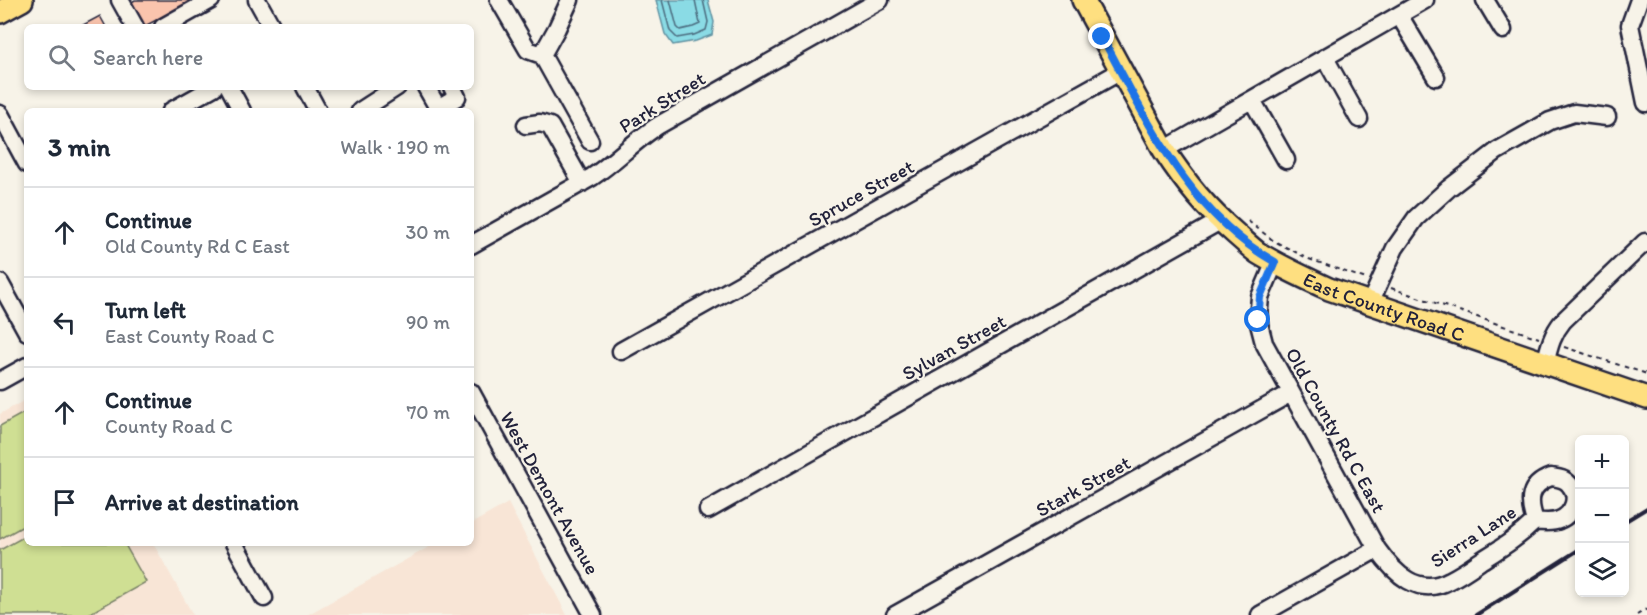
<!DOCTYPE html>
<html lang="en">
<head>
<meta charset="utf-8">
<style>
  body { margin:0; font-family:Itim,sans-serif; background:#f2f2f3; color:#1f2937 }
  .controls { position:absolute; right:18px; bottom:18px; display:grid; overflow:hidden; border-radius:9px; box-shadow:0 3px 9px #0003 }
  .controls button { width:54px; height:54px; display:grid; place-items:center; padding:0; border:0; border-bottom:2px solid #e0e1e3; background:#fff; color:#1f2937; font:30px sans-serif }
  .stop { position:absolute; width:18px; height:18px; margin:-14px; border:4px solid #1a73e8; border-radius:50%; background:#fff }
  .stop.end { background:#1a73e8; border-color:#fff; box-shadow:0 2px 6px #0008 }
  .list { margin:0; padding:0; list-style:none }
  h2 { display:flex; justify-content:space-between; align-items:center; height:78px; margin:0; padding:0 24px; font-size:26px }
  h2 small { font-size:20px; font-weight:400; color:#747a83 }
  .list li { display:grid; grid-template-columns:39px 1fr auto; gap:18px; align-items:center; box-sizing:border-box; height:90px; padding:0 24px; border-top:2px solid #e0e1e3 }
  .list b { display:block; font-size:22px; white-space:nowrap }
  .list p { margin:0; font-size:20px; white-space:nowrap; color:#747a83 }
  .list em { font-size:20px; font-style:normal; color:#747a83 }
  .icon { flex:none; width:33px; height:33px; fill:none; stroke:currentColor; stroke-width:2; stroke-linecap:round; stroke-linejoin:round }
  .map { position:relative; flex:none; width:1647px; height:615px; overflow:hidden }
  .search { position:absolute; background:#fff; box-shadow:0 3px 9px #0003; left:24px; top:24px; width:450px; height:66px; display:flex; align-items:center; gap:15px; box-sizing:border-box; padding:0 21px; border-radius:9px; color:#747a83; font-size:22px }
  .panel { position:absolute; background:#fff; box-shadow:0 3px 9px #0003; left:24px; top:108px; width:450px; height:438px; border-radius:9px }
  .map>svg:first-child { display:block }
  .built { fill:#f8e5d6 }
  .green { fill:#cfdf93; stroke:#788067; stroke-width:1.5 }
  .water { fill:#8adbe5; stroke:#6091a1; stroke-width:1.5 }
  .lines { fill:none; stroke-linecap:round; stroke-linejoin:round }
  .shore { stroke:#4c6c7f; stroke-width:1.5 }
  .building { fill:#fac4ad; stroke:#22223b; stroke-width:1.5 }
  .minor-casing { stroke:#22223b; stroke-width:21 }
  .major-casing { stroke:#22223b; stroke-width:26 }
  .path { stroke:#22223b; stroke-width:2; stroke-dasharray:4.5 4.5; stroke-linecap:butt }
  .minor { stroke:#f7f3e8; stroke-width:16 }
  .major { stroke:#fedf80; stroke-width:21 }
  .rail { stroke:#22223b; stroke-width:4 }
  .route { stroke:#1a73e8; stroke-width:8 }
  .labels { text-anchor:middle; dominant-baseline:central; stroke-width:4.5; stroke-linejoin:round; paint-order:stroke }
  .street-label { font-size:20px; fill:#22223b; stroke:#f7f3e8 }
</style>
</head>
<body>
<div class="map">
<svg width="1647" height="615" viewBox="0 0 1647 615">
  <rect width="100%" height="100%" fill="#f7f3e8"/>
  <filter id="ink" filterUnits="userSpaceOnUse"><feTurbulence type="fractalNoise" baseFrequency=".0167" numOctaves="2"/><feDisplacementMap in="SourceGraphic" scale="12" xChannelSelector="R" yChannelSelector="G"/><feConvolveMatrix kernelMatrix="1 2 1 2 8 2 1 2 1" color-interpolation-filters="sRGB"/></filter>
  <g filter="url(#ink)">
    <!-- built -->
    <path class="built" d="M 27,399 L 27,543 L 153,543 L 193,615 L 0,615 L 0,414 Z
      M 508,503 L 567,615 L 307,615 L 436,543 L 471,543 L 471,524 Z"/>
    <!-- green -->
    <path class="green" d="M 27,411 L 27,524 L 0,539 L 0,426 Z
      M 27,535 L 27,543 L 124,543 L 146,582 L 87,615 L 0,615 L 0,550 Z"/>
    <!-- water -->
    <path class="water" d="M 656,0 L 708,0 L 714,22 L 712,35 L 696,41 L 673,45 L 665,34 Z"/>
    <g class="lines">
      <!-- shore -->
      <path class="shore" d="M 662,0 L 670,31 L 677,38 L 694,35 L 706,30 L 708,22 L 703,0
        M 670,0 L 677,27 L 680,30 L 693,27 L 700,24 L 695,0"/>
    </g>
    <!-- building -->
    <path class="building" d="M 135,0 L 192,0 L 193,1 L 143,27 L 130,3 Z
      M 100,16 L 106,27 L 84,27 L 83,25 Z"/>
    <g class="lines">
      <defs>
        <path id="minor" d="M 120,0 L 135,27
          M 257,0 L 272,27
          M 499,0 L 528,50 L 542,55 L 590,141
          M 1485,0 L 1503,30
          M 1639,0 L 1630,25 L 1646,103
          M 1399,15 L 1436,77
          M 163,27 L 211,0
          M 542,55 L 557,28 L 570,0
          M 1325,58 L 1359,119
          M 229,87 L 242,111
          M 305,87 L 318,111
          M 426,87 L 438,108 L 457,97 L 452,87
          M 1252,100 L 1286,160
          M 171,111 L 214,87
          M 360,111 L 397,87
          M 0,114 L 27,164
          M 526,125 L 540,123 L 550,126 L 582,183
          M 1164,150 L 1425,0
          M 471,245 L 592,177 C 616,161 635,140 659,125 L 880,0
          M 1275,262 L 1260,297 L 1258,320 L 1264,343 L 1377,549 C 1394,573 1418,598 1450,580 C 1461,575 1472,567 1482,560 C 1501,548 1519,537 1535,521
          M 0,283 L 27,332
          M 1370,303 L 1395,248 L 1416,218 L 1449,188 L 1497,151 L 1550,121 L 1574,113 L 1607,117
          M 621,351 L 1121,71
          M 1545,364 C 1549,348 1552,334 1563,321 L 1645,242 L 1647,244
          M 0,381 L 27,366
          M 471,392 L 593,615
          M 1551,477 C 1557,478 1564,478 1569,484 C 1580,496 1574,514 1559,520 C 1552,523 1542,522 1535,521 C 1528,501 1528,485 1551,477 Z
          M 708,510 L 1220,221
          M 234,543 L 264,598
          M 895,615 L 1291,393
          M 1260,615 L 1377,549"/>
        <g id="major">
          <path id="s1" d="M 1083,0 L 1164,150 C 1187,185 1206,208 1237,235 C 1244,241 1251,248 1258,253 C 1281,267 1305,278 1329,289 L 1647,398"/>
          <path d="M 0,12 L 22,0"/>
        </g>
      </defs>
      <!-- minor casing -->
      <use href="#minor" class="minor-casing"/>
      <!-- major casing -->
      <use href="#major" class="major-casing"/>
      <!-- path -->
      <path class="path" d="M 1248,221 L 1274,241 L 1309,259 L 1366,279
        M 1391,288 L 1539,338
        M 1564,347 L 1647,374
        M 1637,615 L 1647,609"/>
      <!-- minor -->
      <use href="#minor" class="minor"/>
      <!-- major -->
      <use href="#major" class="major"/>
      <!-- rail -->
      <path class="rail" d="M 1624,522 L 1647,508
        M 1476,615 L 1580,549"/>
    </g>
  </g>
  <g class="lines" filter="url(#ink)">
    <!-- route -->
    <path class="route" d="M 1102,37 C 1148,121 1188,213 1275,262 L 1260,297 L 1258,320"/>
  </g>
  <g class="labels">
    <!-- street labels -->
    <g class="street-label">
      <text transform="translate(662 102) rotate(-32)">Park Street</text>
      <text transform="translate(861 193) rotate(-29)">Spruce Street</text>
      <text stroke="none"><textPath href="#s1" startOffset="448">East County Road C</textPath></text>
      <text transform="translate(954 347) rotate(-29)">Sylvan Street</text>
      <text transform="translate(1336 430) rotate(61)">Old County Rd C East</text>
      <text transform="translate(1083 486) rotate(-29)">Stark Street</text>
      <text transform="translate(550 493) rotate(61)">West Demont Avenue</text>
      <text transform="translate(1473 536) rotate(-33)">Sierra Lane</text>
    </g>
  </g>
</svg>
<div class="controls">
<button>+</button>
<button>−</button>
<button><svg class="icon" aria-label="layers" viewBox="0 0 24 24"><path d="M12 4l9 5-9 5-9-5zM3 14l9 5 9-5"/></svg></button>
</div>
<div class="stop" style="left:1258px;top:320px"></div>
<div class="stop end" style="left:1102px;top:37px"></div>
<div class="search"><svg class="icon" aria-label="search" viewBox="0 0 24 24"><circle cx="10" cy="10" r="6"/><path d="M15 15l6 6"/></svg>Search here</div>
<section class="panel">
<h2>3 min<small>Walk · 190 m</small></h2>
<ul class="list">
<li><svg class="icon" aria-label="ahead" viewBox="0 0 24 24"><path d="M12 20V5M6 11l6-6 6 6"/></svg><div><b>Continue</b><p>Old County Rd C East</p></div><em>30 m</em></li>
<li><svg class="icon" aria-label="left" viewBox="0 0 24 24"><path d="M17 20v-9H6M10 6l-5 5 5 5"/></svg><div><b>Turn left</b><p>East County Road C</p></div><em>90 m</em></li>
<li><svg class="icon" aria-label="ahead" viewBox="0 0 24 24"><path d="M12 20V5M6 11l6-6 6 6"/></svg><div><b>Continue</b><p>County Road C</p></div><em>70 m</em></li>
<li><svg class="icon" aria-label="arrive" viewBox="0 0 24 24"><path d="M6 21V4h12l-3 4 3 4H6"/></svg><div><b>Arrive at destination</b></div></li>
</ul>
</section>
</div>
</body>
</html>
